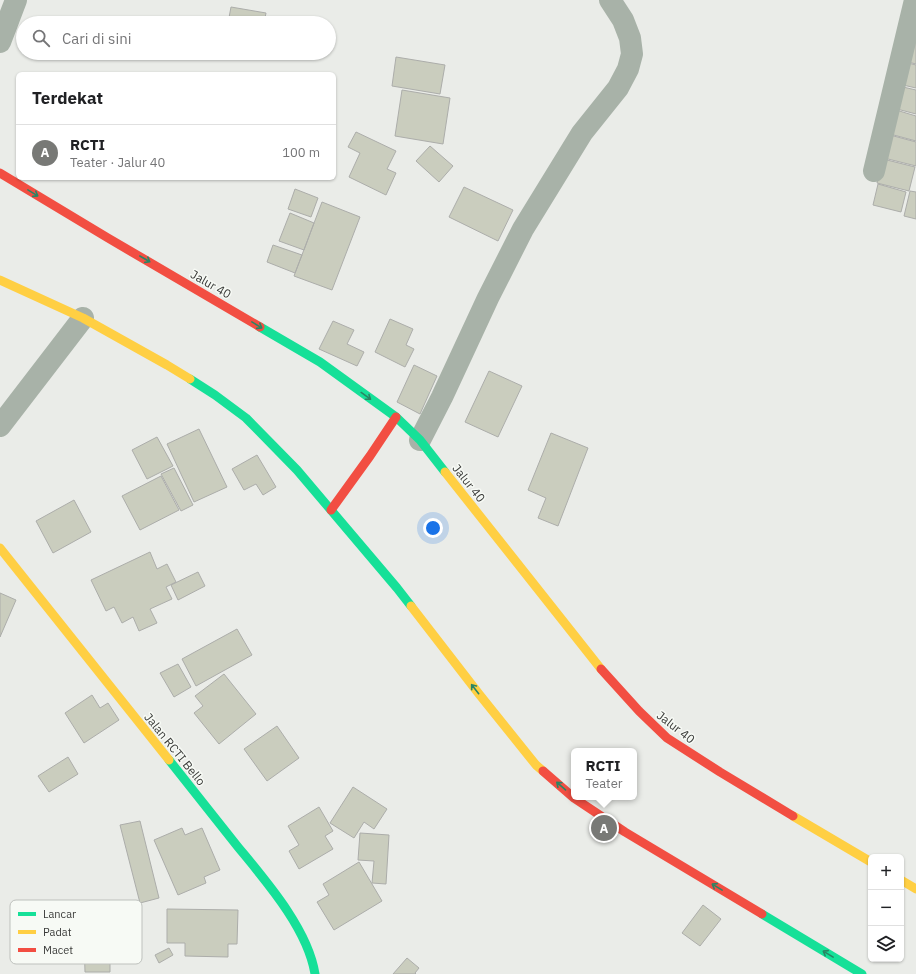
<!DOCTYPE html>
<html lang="id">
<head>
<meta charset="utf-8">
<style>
  body { margin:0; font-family:"IBM Plex Sans",sans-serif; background:#f6f6f6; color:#202124 }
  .controls { position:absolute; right:12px; bottom:12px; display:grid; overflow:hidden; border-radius:6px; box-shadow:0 1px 3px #0004 }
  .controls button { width:36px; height:36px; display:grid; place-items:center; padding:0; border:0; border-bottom:1px solid #e0e0e0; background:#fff; color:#202124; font:20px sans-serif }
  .you { position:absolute; left:433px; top:528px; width:14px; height:14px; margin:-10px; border:3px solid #fff; border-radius:50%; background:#1a73e8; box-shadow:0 0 0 6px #1a73e833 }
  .badge { display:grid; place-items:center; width:26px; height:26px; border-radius:50%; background:#787976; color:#fff; font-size:13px; font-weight:700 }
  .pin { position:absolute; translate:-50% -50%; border:2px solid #fff; box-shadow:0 1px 4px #0006 }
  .popup { position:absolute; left:571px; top:748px; width:66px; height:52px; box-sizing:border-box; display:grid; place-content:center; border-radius:6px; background:#fff; filter:drop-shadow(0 1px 3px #0005); font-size:13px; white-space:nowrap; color:#757577 }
  .popup b { font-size:15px; color:#202124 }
  .popup::after { content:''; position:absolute; left:50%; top:100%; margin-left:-8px; border:8px solid transparent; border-top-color:#fff }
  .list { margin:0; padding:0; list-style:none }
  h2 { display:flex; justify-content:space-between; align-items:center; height:52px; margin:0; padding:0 16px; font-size:17px }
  h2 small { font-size:13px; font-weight:400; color:#757577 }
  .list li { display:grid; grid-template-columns:26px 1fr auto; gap:12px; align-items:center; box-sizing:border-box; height:56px; padding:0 16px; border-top:1px solid #e0e0e0 }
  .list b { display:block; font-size:15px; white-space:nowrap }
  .list p { margin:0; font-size:13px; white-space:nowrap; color:#757577 }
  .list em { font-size:13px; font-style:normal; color:#757577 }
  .icon { flex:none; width:22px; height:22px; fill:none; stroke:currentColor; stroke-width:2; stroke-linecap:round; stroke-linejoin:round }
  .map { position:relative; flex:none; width:916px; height:974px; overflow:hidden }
  .search { position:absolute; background:#fff; box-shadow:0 1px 3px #0004; left:16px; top:16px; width:320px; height:44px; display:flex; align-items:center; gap:10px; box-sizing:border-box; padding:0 14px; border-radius:22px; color:#757577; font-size:15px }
  .panel { position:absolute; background:#fff; box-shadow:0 1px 3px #0004; left:16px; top:72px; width:320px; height:108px; border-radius:6px }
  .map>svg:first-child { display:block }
  .building { fill:#cacdbe; stroke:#acadaa }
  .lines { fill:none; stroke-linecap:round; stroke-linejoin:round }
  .street { stroke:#a8b2a8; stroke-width:22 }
  .fast { stroke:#16e098; stroke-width:9 }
  .slow { stroke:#ffcf43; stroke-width:9 }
  .jam { stroke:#f24e42; stroke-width:9 }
  .oneway { stroke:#2a8564 }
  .labels { text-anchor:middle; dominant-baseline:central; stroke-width:3; stroke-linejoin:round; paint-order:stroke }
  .street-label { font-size:12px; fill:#3a3b39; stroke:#f7faf5 }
  .key { fill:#f7faf5; stroke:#bec1bd; stroke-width:1 }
  .key-label { font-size:11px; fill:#3a3b39 }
</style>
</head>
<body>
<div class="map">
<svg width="916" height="974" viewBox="0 0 916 974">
  <rect width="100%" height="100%" fill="#eaece8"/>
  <!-- building -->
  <path class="building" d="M 231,7 L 266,13 L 264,23 L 228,23 Z
    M 916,38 L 916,64 L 908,62 Z
    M 396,57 L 445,65 L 440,94 L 392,86 Z
    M 908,63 L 916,65 L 916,88 L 903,85 Z
    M 903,87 L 916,90 L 916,114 L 897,109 Z
    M 402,90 L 450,98 L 443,144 L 395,136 Z
    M 896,110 L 916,116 L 916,141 L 890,134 Z
    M 356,132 L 396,151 L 387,169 L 396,173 L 386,195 L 349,177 L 360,153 L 348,147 Z
    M 890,135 L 916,142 L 916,166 L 884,158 Z
    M 430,146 L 453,166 L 439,182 L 416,161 Z
    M 883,159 L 915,167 L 909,191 L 877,183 Z
    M 878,184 L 906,192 L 901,212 L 873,205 Z
    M 464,187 L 513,210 L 498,241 L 449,217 Z
    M 295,189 L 318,198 L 311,217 L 288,209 Z
    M 910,191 L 916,192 L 916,219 L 904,216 Z
    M 322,202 L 360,217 L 332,290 L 294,276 Z
    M 290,213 L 314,223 L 304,250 L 279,241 Z
    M 273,245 L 302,255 L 295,273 L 267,262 Z
    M 390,319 L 413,329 L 406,345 L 414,349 L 405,367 L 375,352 Z
    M 333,321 L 354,330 L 347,344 L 364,352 L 357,366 L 319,349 Z
    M 414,365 L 437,376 L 420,414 L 397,402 Z
    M 489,371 L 522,386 L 498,437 L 465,422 Z
    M 199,429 L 227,487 L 194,502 L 167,444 Z
    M 551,433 L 588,448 L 558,526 L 538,518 L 546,498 L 528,490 Z
    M 157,437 L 173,466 L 147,479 L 132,450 Z
    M 257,455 L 276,487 L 263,495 L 256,484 L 244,490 L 232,469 Z
    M 174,468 L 193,505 L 181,511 L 161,474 Z
    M 161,476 L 179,510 L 140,530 L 122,496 Z
    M 74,500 L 91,532 L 53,553 L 36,521 Z
    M 150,552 L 157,569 L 167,564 L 176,582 L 166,587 L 172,599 L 150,609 L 157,623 L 139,631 L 133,617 L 122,623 L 114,607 L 106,611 L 91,580 Z
    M 198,572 L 205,586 L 178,600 L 171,585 Z
    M 0,593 L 16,600 L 0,637 Z
    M 237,629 L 252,655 L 196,686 L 182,659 Z
    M 178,664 L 191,687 L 174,697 L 160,673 Z
    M 224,674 L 256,714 L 219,744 L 194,713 L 203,706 L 195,696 Z
    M 92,695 L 100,708 L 108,703 L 119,720 L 84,743 L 65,713 Z
    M 277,726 L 299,758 L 267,781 L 244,749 Z
    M 68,757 L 78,774 L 49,792 L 38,776 Z
    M 353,787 L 387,809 L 374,829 L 364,822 L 354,838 L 330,823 Z
    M 319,807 L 333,831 L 325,836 L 333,849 L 299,869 L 289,851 L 299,845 L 288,826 Z
    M 140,821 L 159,898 L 140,903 L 120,825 Z
    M 182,828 L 185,835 L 202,828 L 220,870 L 204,877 L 206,883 L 178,895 L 154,840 Z
    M 360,833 L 389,835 L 386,884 L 372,883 L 374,861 L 358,860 Z
    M 359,862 L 382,901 L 334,930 L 317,902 L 329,895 L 323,884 Z
    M 703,905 L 721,919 L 700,946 L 682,933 Z
    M 167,909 L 238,910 L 237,944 L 228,944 L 228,957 L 185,956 L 185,943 L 167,943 Z
    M 84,939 L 110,939 L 110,972 L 85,972 Z
    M 169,948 L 173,955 L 159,963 L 155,955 Z
    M 407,958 L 419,968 L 415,973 L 416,974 L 393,974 Z"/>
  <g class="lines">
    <!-- street -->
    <path class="street" d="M 0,42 L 16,0
      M 874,171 L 915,0
      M 0,426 L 83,318
      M 420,440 L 442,397 L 488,298 L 523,229 L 582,133 L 618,88 L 628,69 L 632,54 L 630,38 L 623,20 L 610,0"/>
    <!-- fast -->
    <path class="fast" d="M 260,327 L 320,362 L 396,417 L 420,440 L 445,472
      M 190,379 L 215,395 L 246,418 L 297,470 L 397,588 L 411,606
      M 169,760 C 192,789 215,818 238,847 C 266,881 308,929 315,974
      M 762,914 L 862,974"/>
    <!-- slow -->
    <path class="slow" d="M 0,280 L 83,318 L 167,365 L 190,379
      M 445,472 L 601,669
      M 0,548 L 169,760
      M 411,606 L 479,694 L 536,765 L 543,771
      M 793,816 L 871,862
      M 901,880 L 916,889"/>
    <!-- jam -->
    <path class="jam" d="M 0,173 L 108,238 L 260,327
      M 331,510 L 370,456 L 396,417
      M 601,669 L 639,711 L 667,738 L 720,772 L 793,816
      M 543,771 L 574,798 L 625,832 L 762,914"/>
  </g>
  <!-- one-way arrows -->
  <defs><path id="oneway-shaft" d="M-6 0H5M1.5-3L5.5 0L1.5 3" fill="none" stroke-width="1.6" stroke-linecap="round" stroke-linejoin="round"/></defs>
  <g class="oneway">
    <use href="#oneway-shaft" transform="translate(33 193) rotate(31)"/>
    <use href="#oneway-shaft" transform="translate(145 259) rotate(30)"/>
    <use href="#oneway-shaft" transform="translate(257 325) rotate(31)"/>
    <use href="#oneway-shaft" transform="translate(366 396) rotate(36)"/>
    <use href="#oneway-shaft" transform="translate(475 689) rotate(-128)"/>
    <use href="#oneway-shaft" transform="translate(561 786) rotate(-139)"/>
    <use href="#oneway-shaft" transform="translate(717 887) rotate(-149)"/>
    <use href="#oneway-shaft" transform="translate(828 954) rotate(-149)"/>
  </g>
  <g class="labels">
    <!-- street labels -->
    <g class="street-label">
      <text transform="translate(211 284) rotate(30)">Jalur 40</text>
      <text transform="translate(469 483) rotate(52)">Jalur 40</text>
      <text transform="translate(676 727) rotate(38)">Jalur 40</text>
      <text transform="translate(175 749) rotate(51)">Jalan RCTI Bello</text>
    </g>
  </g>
  <!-- legend -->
  <rect x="10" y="900" width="132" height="64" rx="6" class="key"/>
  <rect x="18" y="912" width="18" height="4" fill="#16e098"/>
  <rect x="18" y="930" width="18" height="4" fill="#ffcf43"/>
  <rect x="18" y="948" width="18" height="4" fill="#f24e42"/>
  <g class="key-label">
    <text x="43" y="918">Lancar</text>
    <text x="43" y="936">Padat</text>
    <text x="43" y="954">Macet</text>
  </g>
</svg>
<div class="controls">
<button>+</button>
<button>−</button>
<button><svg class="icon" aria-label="layers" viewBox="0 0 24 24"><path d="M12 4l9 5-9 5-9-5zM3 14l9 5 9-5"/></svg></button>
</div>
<div class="you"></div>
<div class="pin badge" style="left:604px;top:828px">A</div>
<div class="popup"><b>RCTI</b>Teater</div>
<div class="search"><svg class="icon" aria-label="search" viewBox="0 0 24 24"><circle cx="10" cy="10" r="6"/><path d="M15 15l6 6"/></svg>Cari di sini</div>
<section class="panel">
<h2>Terdekat<small></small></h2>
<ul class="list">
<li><span class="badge">A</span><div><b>RCTI</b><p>Teater · Jalur 40</p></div><em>100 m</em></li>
</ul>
</section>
</div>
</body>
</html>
